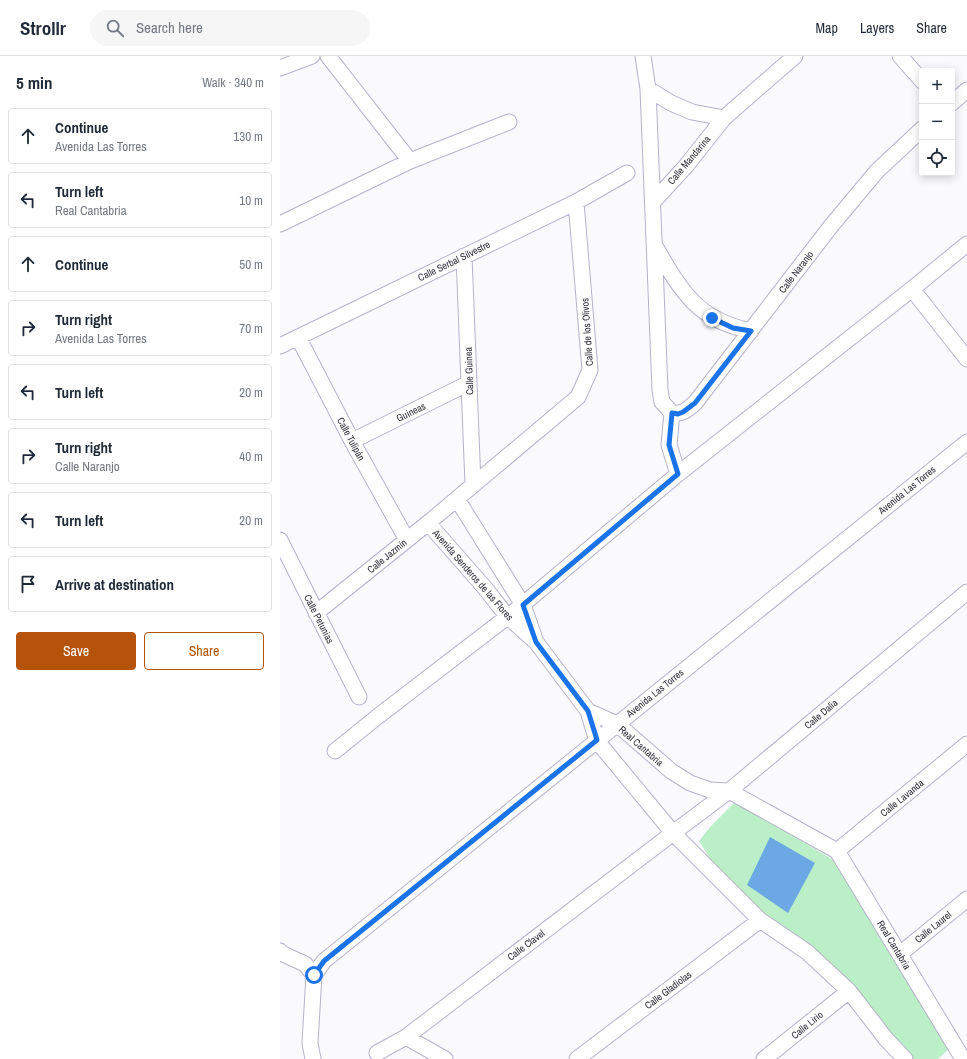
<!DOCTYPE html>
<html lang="en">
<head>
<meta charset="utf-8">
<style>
  body { margin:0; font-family:"Archivo Narrow",sans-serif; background:#f6f6f7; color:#1f2937 }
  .controls { position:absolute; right:12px; top:12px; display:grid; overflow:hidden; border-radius:4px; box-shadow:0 2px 10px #0003 }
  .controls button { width:36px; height:36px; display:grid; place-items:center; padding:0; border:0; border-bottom:1px solid #e0e1e3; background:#fff; color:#1f2937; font:20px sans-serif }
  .stop { position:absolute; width:12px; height:12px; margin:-9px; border:3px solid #1a73e8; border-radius:50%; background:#fff }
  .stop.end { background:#1a73e8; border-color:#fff; box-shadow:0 1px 4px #0008 }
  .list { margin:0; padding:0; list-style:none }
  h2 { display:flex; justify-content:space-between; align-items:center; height:52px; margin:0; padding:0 16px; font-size:17px }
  h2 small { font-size:13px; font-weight:400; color:#747a83 }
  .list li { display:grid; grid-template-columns:26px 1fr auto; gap:12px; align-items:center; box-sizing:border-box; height:56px; margin:0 8px 8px; padding:0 8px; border:1px solid #e0e1e3; border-radius:4px }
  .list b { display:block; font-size:15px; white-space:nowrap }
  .list p { margin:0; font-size:13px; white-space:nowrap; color:#747a83 }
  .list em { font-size:13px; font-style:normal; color:#747a83 }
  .actions { display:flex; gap:8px; padding:12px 16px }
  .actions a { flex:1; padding:9px 0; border:1px solid #b45309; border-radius:4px; text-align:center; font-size:14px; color:#b45309 }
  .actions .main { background:#b45309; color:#fff }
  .icon { flex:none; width:22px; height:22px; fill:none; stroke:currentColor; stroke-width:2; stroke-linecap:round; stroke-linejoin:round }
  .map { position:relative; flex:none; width:687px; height:1003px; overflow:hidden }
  header { display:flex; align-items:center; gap:24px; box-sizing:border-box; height:56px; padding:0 20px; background:#fff; border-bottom:1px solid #e0e1e3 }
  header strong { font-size:19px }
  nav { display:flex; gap:22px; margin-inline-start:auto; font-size:14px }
  .search { width:280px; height:36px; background:#f6f6f7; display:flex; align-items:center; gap:10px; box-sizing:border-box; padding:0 14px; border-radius:22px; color:#747a83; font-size:15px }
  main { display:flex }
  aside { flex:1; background:#fff }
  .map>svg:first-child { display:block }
  .green { fill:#baefc8 }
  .water { fill:#6ca8e4 }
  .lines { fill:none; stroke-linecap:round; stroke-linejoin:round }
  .street-casing { stroke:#b6b2ca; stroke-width:17 }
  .street { stroke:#fff; stroke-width:15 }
  .route { stroke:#1a73e8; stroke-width:5 }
  .labels { text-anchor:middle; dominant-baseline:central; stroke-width:3; stroke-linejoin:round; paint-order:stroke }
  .street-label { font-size:10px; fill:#2f2d36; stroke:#fff }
</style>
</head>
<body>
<header>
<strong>Strollr</strong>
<div class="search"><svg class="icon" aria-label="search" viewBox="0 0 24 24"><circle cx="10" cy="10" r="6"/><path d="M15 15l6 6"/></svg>Search here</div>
<nav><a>Map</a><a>Layers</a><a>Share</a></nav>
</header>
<main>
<aside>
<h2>5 min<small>Walk · 340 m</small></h2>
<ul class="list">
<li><svg class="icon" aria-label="ahead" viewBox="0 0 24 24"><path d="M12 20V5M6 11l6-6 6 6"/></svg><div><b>Continue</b><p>Avenida Las Torres</p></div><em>130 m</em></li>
<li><svg class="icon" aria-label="left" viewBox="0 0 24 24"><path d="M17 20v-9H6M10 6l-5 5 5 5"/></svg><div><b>Turn left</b><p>Real Cantabria</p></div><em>10 m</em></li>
<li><svg class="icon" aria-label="ahead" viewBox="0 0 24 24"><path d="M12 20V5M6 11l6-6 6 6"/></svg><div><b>Continue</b></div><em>50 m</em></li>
<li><svg class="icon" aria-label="right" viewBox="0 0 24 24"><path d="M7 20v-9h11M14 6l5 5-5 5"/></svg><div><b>Turn right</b><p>Avenida Las Torres</p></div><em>70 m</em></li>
<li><svg class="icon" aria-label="left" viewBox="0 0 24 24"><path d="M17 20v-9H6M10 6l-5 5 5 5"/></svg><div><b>Turn left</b></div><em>20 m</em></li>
<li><svg class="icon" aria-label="right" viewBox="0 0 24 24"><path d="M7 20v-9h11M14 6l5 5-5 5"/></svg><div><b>Turn right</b><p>Calle Naranjo</p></div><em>40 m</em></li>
<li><svg class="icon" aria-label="left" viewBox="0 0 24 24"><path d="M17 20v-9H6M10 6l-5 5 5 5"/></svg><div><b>Turn left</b></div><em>20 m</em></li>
<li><svg class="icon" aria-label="arrive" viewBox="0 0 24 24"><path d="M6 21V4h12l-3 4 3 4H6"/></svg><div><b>Arrive at destination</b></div></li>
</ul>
<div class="actions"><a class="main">Save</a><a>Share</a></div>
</aside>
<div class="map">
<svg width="687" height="1003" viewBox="0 0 687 1003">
  <rect width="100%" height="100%" fill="#faf9fe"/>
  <!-- green -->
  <path class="green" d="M 455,746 L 552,803 L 672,990 L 658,1003 L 630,1003 L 552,908 L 483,862 L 439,817 L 419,785 L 432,769 Z"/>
  <!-- water -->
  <path class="water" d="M 490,781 L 535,807 L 508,857 L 467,829 Z"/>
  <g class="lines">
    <defs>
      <path id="street" d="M 48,0 L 130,105
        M 363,0 L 368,33 L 380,334 L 382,346 L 392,357
        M 620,0 L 642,25
        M 0,12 L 32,0
        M 368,33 L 391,47 L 412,56 L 444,62
        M 672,47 L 687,34
        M 373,146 L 406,110 L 444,62 L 515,0
        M 0,168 L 130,105 L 229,66
        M 375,190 C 401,235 417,264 471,275
        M 184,200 L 193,429
        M 632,233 L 687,303
        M 18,281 L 72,385 L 127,484
        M 0,290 L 296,146 L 347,117
        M 392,357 C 402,359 408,353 415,347 L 551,170 L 597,115 L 642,73
        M 392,357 L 389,389 L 398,418
        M 72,385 L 189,327
        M 177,443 L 243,549 L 256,586
        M 148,467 L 205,532 L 227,560 L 256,586 L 308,655 L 317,685 L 393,777 L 480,864 L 527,896 L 569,935 L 606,983 L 625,1003
        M 0,484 L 79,641
        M 36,557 L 148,467 L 298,341 L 310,314 L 296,146
        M 308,655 L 337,668 L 391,715 L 410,727 L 430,734 L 449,735 L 557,795 L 683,1003
        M 55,695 L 97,661 L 235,555 L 398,418 L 632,233 L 687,188
        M 557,795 L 687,688
        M 0,895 L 3,898 L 25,908 L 34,919
        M 620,898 L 687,843
        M 126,981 L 165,1003
        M 97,997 L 126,981 L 393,777 L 449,735 L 687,536
        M 33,1003 L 30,987 L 34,919 L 44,905 L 687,386
        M 297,1003 L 480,864
        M 484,1003 L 569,935"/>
    </defs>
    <!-- street casing -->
    <use href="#street" class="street-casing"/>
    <!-- street -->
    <use href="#street" class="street"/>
  </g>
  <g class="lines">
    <!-- route -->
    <path class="route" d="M 34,919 L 44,905 L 317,684 L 308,655 L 256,586 L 243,549 L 398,418 L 389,389 L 392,357 L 398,358 L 403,356 L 415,347 L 471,275 L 453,272 L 432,262"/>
  </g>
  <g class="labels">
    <!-- street labels -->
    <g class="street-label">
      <text transform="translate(409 104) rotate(-50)">Calle Mandarina</text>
      <text transform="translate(174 205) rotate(-26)">Calle Serbal Silvestre</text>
      <text transform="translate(516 216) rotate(-53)">Calle Naranjo</text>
      <text transform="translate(307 276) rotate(-94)">Calle de los Olivos</text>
      <text transform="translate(189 315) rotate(-92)">Calle Guinea</text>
      <text transform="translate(131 356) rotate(-26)">Guineas</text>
      <text transform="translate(71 383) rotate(62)">Calle Tulipán</text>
      <text transform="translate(627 434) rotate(-39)">Avenida Las Torres</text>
      <text transform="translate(107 500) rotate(-39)">Calle Jazmín</text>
      <text transform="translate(193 519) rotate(49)">Avenida Senderos de las Flores</text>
      <text transform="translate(39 563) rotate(63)">Calle Petunias</text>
      <text transform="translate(375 637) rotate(-39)">Avenida Las Torres</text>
      <text transform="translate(541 658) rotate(-40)">Calle Dalia</text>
      <text transform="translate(361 690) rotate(41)">Real Cantabria</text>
      <text transform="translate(622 742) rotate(-39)">Calle Lavanda</text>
      <text transform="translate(653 871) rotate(-39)">Calle Laurel</text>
      <text transform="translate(246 889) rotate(-37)">Calle Clavel</text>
      <text transform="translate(614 889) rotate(59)">Real Cantabria</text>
      <text transform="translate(388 934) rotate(-37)">Calle Gladiolas</text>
      <text transform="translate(527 969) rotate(-39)">Calle Lirio</text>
    </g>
  </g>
</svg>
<div class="controls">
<button>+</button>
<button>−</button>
<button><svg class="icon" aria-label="locate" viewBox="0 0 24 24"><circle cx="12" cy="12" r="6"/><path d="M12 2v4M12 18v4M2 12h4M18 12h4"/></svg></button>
</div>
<div class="stop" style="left:34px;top:919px"></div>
<div class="stop end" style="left:432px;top:262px"></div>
</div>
</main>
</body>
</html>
